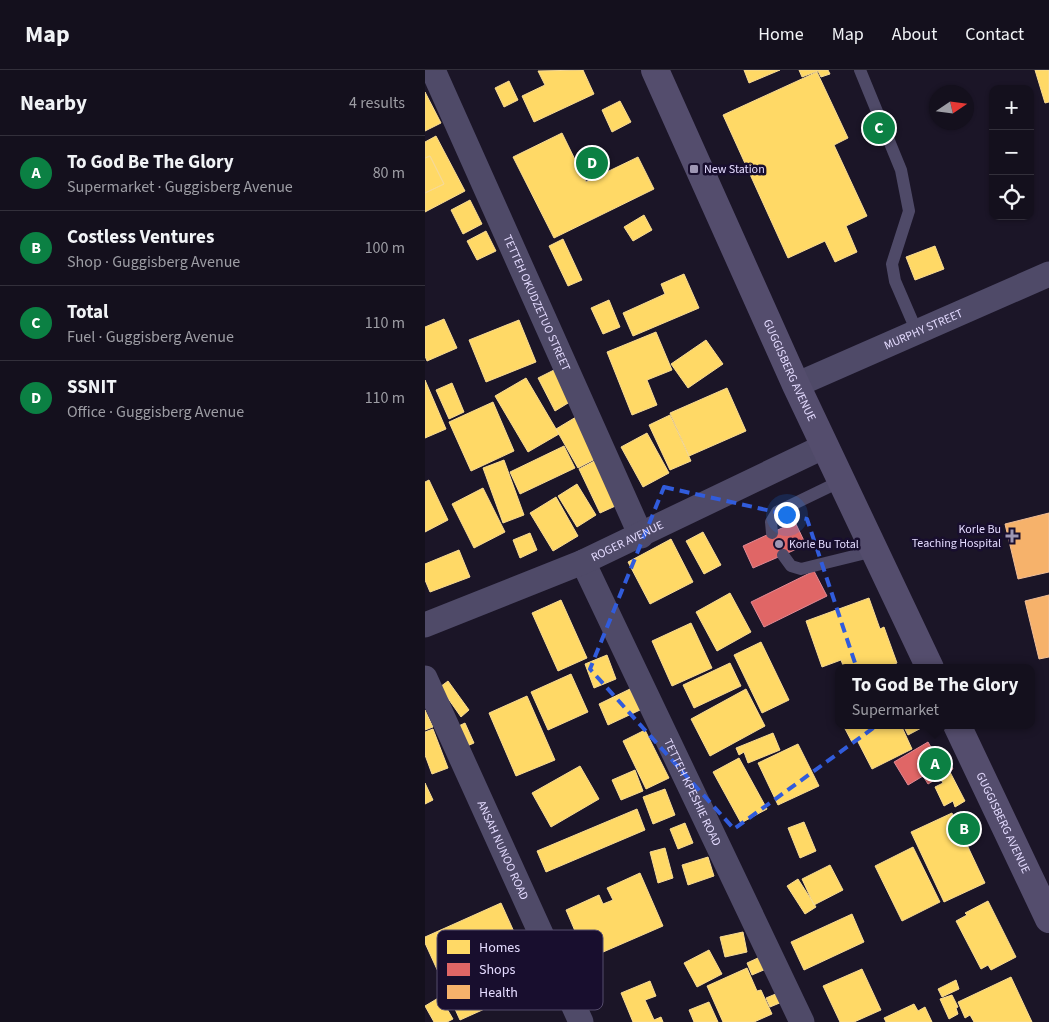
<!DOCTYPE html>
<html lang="en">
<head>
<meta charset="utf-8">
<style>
  body { margin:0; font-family:"Source Sans 3",sans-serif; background:#1d1926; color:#f1f3f6 }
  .controls { position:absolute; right:15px; top:15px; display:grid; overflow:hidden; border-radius:10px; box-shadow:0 1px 4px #0004 }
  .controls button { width:45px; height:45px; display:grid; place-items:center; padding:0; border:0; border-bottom:1px solid #33303b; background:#14101d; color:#f1f3f6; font:25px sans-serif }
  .compass { position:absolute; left:504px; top:15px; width:45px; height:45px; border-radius:50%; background:#14101d; box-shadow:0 1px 4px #0004; rotate:77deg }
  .you { position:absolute; left:361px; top:444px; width:18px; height:18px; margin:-12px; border:4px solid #fff; border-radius:50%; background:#1a73e8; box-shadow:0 0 0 8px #1a73e833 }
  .badge { display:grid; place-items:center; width:32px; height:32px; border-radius:50%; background:#0b8043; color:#fff; font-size:16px; font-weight:700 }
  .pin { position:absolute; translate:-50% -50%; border:2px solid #fff; box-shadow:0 1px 5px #0006 }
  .popup { position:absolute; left:410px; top:594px; width:200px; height:65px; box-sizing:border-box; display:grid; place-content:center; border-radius:10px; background:#14101d; filter:drop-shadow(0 1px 4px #0005); font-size:16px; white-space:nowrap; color:#9d9da4 }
  .popup b { font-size:19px; color:#f1f3f6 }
  .popup::after { content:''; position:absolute; left:50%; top:100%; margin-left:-10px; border:10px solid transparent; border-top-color:#14101d }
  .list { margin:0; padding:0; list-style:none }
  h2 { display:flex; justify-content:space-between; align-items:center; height:65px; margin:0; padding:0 20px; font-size:21px }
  h2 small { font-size:16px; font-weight:400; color:#9d9da4 }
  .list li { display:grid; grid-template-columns:32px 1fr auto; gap:15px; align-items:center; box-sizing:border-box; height:75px; padding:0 20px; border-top:1px solid #33303b }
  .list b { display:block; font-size:19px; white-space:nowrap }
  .list p { margin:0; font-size:16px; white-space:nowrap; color:#9d9da4 }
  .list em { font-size:16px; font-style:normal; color:#9d9da4 }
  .icon { flex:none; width:28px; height:28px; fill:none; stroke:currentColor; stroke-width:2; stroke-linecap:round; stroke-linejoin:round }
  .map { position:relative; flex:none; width:624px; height:952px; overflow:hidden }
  header { display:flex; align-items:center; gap:30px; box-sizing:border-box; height:70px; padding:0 25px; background:#14101d; border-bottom:1px solid #33303b }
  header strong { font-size:24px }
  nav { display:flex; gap:28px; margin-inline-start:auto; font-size:18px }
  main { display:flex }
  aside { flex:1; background:#14101d }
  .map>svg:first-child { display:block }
  .homes { fill:#ffd966; stroke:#f7da94 }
  .shops { fill:#e06666; stroke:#e18994 }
  .health { fill:#f6b26b; stroke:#f1be97 }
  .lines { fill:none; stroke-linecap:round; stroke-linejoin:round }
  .lane { stroke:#4f4a68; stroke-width:12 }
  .street { stroke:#4f4a68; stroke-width:25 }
  .secondary { stroke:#544d6d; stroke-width:28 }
  .marked { fill:none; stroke:#315cdc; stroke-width:4; stroke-dasharray:10 6; stroke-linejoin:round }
  .poi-dot { fill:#9e96b3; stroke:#180e2e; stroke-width:2 }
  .labels { text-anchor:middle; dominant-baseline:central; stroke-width:5; stroke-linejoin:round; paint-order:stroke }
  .poi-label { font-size:12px; fill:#e4dbff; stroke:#180e2e; text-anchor:start }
  .street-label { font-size:12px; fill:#e4dbff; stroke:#180e2e }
  .key { fill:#180e2e; stroke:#554c6d; stroke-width:1 }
  .key-label { font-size:14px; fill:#e4dbff }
</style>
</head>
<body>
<header>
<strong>Map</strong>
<nav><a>Home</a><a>Map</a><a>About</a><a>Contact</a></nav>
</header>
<main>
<aside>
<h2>Nearby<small>4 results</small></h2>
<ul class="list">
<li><span class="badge">A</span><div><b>To God Be The Glory</b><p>Supermarket · Guggisberg Avenue</p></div><em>80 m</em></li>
<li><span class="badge">B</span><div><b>Costless Ventures</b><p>Shop · Guggisberg Avenue</p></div><em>100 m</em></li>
<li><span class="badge">C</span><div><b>Total</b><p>Fuel · Guggisberg Avenue</p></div><em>110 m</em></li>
<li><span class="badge">D</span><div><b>SSNIT</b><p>Office · Guggisberg Avenue</p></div><em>110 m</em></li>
</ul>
</aside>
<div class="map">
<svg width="624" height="952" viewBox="0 0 624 952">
  <rect width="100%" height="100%" fill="#1b1527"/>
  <!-- homes -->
  <path class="homes" d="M 158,0 L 169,24 L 109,52 L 97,26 L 120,15 L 113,1 Z
    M 319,0 L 355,0 L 324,13 Z
    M 374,0 L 403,0 L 405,4 L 396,7 L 393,1 L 377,7 Z
    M 610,0 L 624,0 L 624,32 L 620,33 Z
    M 392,2 L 423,68 L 409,75 L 442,146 L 421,156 L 432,182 L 410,192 L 400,171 L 363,188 L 298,45 Z
    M 84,11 L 93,30 L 79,37 L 70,18 Z
    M 0,22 L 16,53 L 0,61 Z
    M 195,31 L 206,52 L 187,62 L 177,40 Z
    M 137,63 L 161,112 L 213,87 L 229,119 L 129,168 L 88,87 Z
    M 11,66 L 40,121 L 0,142 L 0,123 L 19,114 L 5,86 L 0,88 L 0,72 Z
    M 5,86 L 19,114 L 0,123 L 0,88 Z
    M 45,130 L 57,154 L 38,164 L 26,140 Z
    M 219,145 L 227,160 L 208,171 L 199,157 Z
    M 61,161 L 71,181 L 52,190 L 42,171 Z
    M 138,169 L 157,210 L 143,216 L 124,176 Z
    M 510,176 L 519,199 L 490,210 L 481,187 Z
    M 259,204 L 274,238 L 208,266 L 198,243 L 240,224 L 236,214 Z
    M 184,230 L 195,257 L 178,264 L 166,238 Z
    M 19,249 L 32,278 L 2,291 L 0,286 L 0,257 Z
    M 94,250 L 111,292 L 61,312 L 44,270 Z
    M 231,262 L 247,300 L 222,310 L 232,335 L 207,345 L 182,282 Z
    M 281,270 L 298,294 L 263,318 L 246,294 Z
    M 131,299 L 148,330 L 130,341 L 113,308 Z
    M 101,308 L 134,364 L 103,382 L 70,326 Z
    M 0,310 L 21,359 L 0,368 Z
    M 27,313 L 39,342 L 24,349 L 11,320 Z
    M 302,318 L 321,361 L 264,386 L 245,343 Z
    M 68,332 L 89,381 L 46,401 L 24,352 Z
    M 245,345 L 266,391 L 245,400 L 224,355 Z
    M 151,347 L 174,387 L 153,398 L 131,359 Z
    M 222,363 L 244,403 L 218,417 L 196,377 Z
    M 139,376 L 150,398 L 95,424 L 85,402 Z
    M 175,388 L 197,433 L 175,443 L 154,399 Z
    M 79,390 L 99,445 L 78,453 L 58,398 Z
    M 4,410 L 23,450 L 0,462 L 0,412 Z
    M 152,414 L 171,445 L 152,457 L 133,426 Z
    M 58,418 L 80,462 L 49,478 L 27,434 Z
    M 131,427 L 153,466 L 128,481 L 105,443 Z
    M 278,462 L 296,495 L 279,504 L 261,471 Z
    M 105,463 L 112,480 L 95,488 L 88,470 Z
    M 246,469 L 268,512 L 225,534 L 203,492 Z
    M 34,480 L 45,507 L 5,522 L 0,510 L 0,494 Z
    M 305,523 L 326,562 L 292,581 L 271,542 Z
    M 444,528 L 455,559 L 459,557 L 472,593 L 459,598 L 419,598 L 416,590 L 397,597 L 381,551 Z
    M 136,530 L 162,588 L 133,601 L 107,543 Z
    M 266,553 L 287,598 L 247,616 L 227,571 Z
    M 336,572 L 364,630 L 337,643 L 309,585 Z
    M 182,585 L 191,609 L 169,618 L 160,594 Z
    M 305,593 L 316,616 L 269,638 L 258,615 Z
    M 146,604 L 163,642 L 123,660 L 106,622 Z
    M 23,611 L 44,640 L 36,647 L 15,617 Z
    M 205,619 L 215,640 L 183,655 L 174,634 Z
    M 321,619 L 340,656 L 285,686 L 266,649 Z
    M 102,626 L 130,690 L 91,706 L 64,643 Z
    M 0,640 L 8,657 L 0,660 Z
    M 40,653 L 49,673 L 33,680 L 25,660 Z
    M 418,655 L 476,655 L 487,679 L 447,699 L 432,670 L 427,672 Z
    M 478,655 L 502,655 L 483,665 Z
    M 8,659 L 23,698 L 7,704 L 0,685 L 0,662 Z
    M 220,660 L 244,708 L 221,719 L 198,671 Z
    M 348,663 L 355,680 L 323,693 L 319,682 L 314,685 L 311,678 Z
    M 373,674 L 394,716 L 353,735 L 333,693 Z
    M 314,688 L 342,739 L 316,753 L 288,702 Z
    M 155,696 L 174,729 L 126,757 L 107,723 Z
    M 210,700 L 218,721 L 196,730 L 187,710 Z
    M 525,702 L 540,731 L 530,737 L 528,731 L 519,736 L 510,717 L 518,713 L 515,708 Z
    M 0,713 L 8,730 L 0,734 Z
    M 240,719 L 250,745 L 228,754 L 218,727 Z
    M 212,739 L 220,760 L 121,802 L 112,781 Z
    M 527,743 L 560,813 L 519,832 L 486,762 Z
    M 379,752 L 391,781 L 375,788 L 363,758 Z
    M 260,753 L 268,773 L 253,779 L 245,759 Z
    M 488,777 L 515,832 L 477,851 L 450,796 Z
    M 240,778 L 248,808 L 233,813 L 225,782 Z
    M 283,787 L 289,806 L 263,815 L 257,795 Z
    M 405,795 L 418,820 L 389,835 L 377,809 Z
    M 215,803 L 238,856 L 162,889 L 141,840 L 174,825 L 178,834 L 188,830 L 182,818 Z
    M 373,809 L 391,837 L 380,844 L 362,816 Z
    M 563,831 L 591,887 L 566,900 L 563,895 L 556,899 L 531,851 L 542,845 L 540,843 Z
    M 76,833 L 113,915 L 35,950 L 0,873 L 0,867 Z
    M 427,844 L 439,872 L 379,900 L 366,872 Z
    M 318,862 L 322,882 L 300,887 L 295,867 Z
    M 284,880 L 297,904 L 272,917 L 259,893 Z
    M 335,887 L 341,899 L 327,905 L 322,893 Z
    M 322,898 L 332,921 L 336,920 L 347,944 L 329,952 L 298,952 L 282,916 Z
    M 437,899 L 456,940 L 429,952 L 415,952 L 398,916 Z
    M 586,907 L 607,952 L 549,952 L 545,945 L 540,948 L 533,932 Z
    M 531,910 L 534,919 L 517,927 L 513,919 Z
    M 225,911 L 231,926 L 220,930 L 229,950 L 236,947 L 238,952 L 208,952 L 196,923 Z
    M 353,923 L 357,932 L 345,937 L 341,928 Z
    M 527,925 L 533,937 L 531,938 L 533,944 L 524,949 L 515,929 Z
    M 15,927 L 28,949 L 22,952 L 9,952 L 0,936 Z
    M 284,932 L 293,952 L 269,952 L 264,940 Z
    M 489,934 L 493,941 L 500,937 L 507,952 L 461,952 L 459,948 Z"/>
  <!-- shops -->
  <path class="shops" d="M 370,452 L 381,475 L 328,498 L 318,476 Z
    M 389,501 L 402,526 L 339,557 L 326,532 Z
    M 503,672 L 511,686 L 518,682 L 528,699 L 503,714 L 498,706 L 483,715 L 469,692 Z"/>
  <!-- health -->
  <path class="health" d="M 624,443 L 624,502 L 593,509 L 580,454 Z
    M 624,525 L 624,587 L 614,589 L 600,531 Z"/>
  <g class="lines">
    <!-- lane -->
    <path class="lane" d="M 435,0 L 476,100 L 484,141 L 467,194 L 470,211 L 492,262
      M 347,463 L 346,452 L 352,442 L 416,411
      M 358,485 L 366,496 L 376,499 L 449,481"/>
    <!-- street -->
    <g class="street">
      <path id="s1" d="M 8,0 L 216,466"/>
      <path id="s2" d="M 371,315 L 624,204"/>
      <path id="s3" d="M 158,492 L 377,952"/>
      <path id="s4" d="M 0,555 L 158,492 L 400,376"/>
      <path id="s5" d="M 0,608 L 156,952"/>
    </g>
    <!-- secondary -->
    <g class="secondary">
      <path id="s6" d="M 230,0 L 371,315 L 505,598"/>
      <path id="s7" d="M 532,655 L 624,849"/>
    </g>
  </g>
  <!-- marked area -->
  <path class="marked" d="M 239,417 L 382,449 L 451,656 L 309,759 L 165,599 Z"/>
  <!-- markers -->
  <g class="poi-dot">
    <rect x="264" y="94" width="10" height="10" rx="2.5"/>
    <path d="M584.5 458.5h5v5h5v5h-5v5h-5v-5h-5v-5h5z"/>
    <circle cx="354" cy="474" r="5"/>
  </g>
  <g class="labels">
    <!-- poi labels -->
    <g class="poi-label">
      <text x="279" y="99">New Station</text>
      <text x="576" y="459" text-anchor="end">Korle Bu<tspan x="576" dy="14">Teaching Hospital</tspan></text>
      <text x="364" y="474">Korle Bu Total</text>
    </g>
    <!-- street labels -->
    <g class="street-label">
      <text stroke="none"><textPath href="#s1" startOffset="255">TETTEH OKUDZETUO STREET</textPath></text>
      <text stroke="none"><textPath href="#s2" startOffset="139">MURPHY STREET</textPath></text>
      <text stroke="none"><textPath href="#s6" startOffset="329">GUGGISBERG AVENUE</textPath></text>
      <text stroke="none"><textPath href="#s4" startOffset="219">ROGER AVENUE</textPath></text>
      <text stroke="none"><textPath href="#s3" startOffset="255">TETTEH KPESHIE ROAD</textPath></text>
      <text stroke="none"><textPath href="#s7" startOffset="108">GUGGISBERG AVENUE</textPath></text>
      <text stroke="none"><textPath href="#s5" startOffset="189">ANSAH NUNOO ROAD</textPath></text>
    </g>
  </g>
  <!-- legend -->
  <rect x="12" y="860" width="166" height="80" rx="8" class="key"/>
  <rect x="22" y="870" width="23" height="14" fill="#ffd966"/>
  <rect x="22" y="893" width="23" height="13" fill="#e06666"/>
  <rect x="22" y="915" width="23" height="14" fill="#f6b26b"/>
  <g class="key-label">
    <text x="54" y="882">Homes</text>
    <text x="54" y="904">Shops</text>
    <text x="54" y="927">Health</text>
  </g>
</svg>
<div class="controls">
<button>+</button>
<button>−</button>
<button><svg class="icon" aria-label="locate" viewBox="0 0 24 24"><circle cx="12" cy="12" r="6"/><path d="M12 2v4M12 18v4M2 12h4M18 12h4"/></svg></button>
</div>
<svg class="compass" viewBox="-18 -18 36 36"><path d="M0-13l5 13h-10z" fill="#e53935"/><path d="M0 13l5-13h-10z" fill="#9d9da4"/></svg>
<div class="you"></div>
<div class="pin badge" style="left:510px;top:694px">A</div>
<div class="popup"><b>To God Be The Glory</b>Supermarket</div>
<div class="pin badge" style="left:539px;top:759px">B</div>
<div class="pin badge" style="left:454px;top:58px">C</div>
<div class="pin badge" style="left:167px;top:93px">D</div>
</div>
</main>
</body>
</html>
